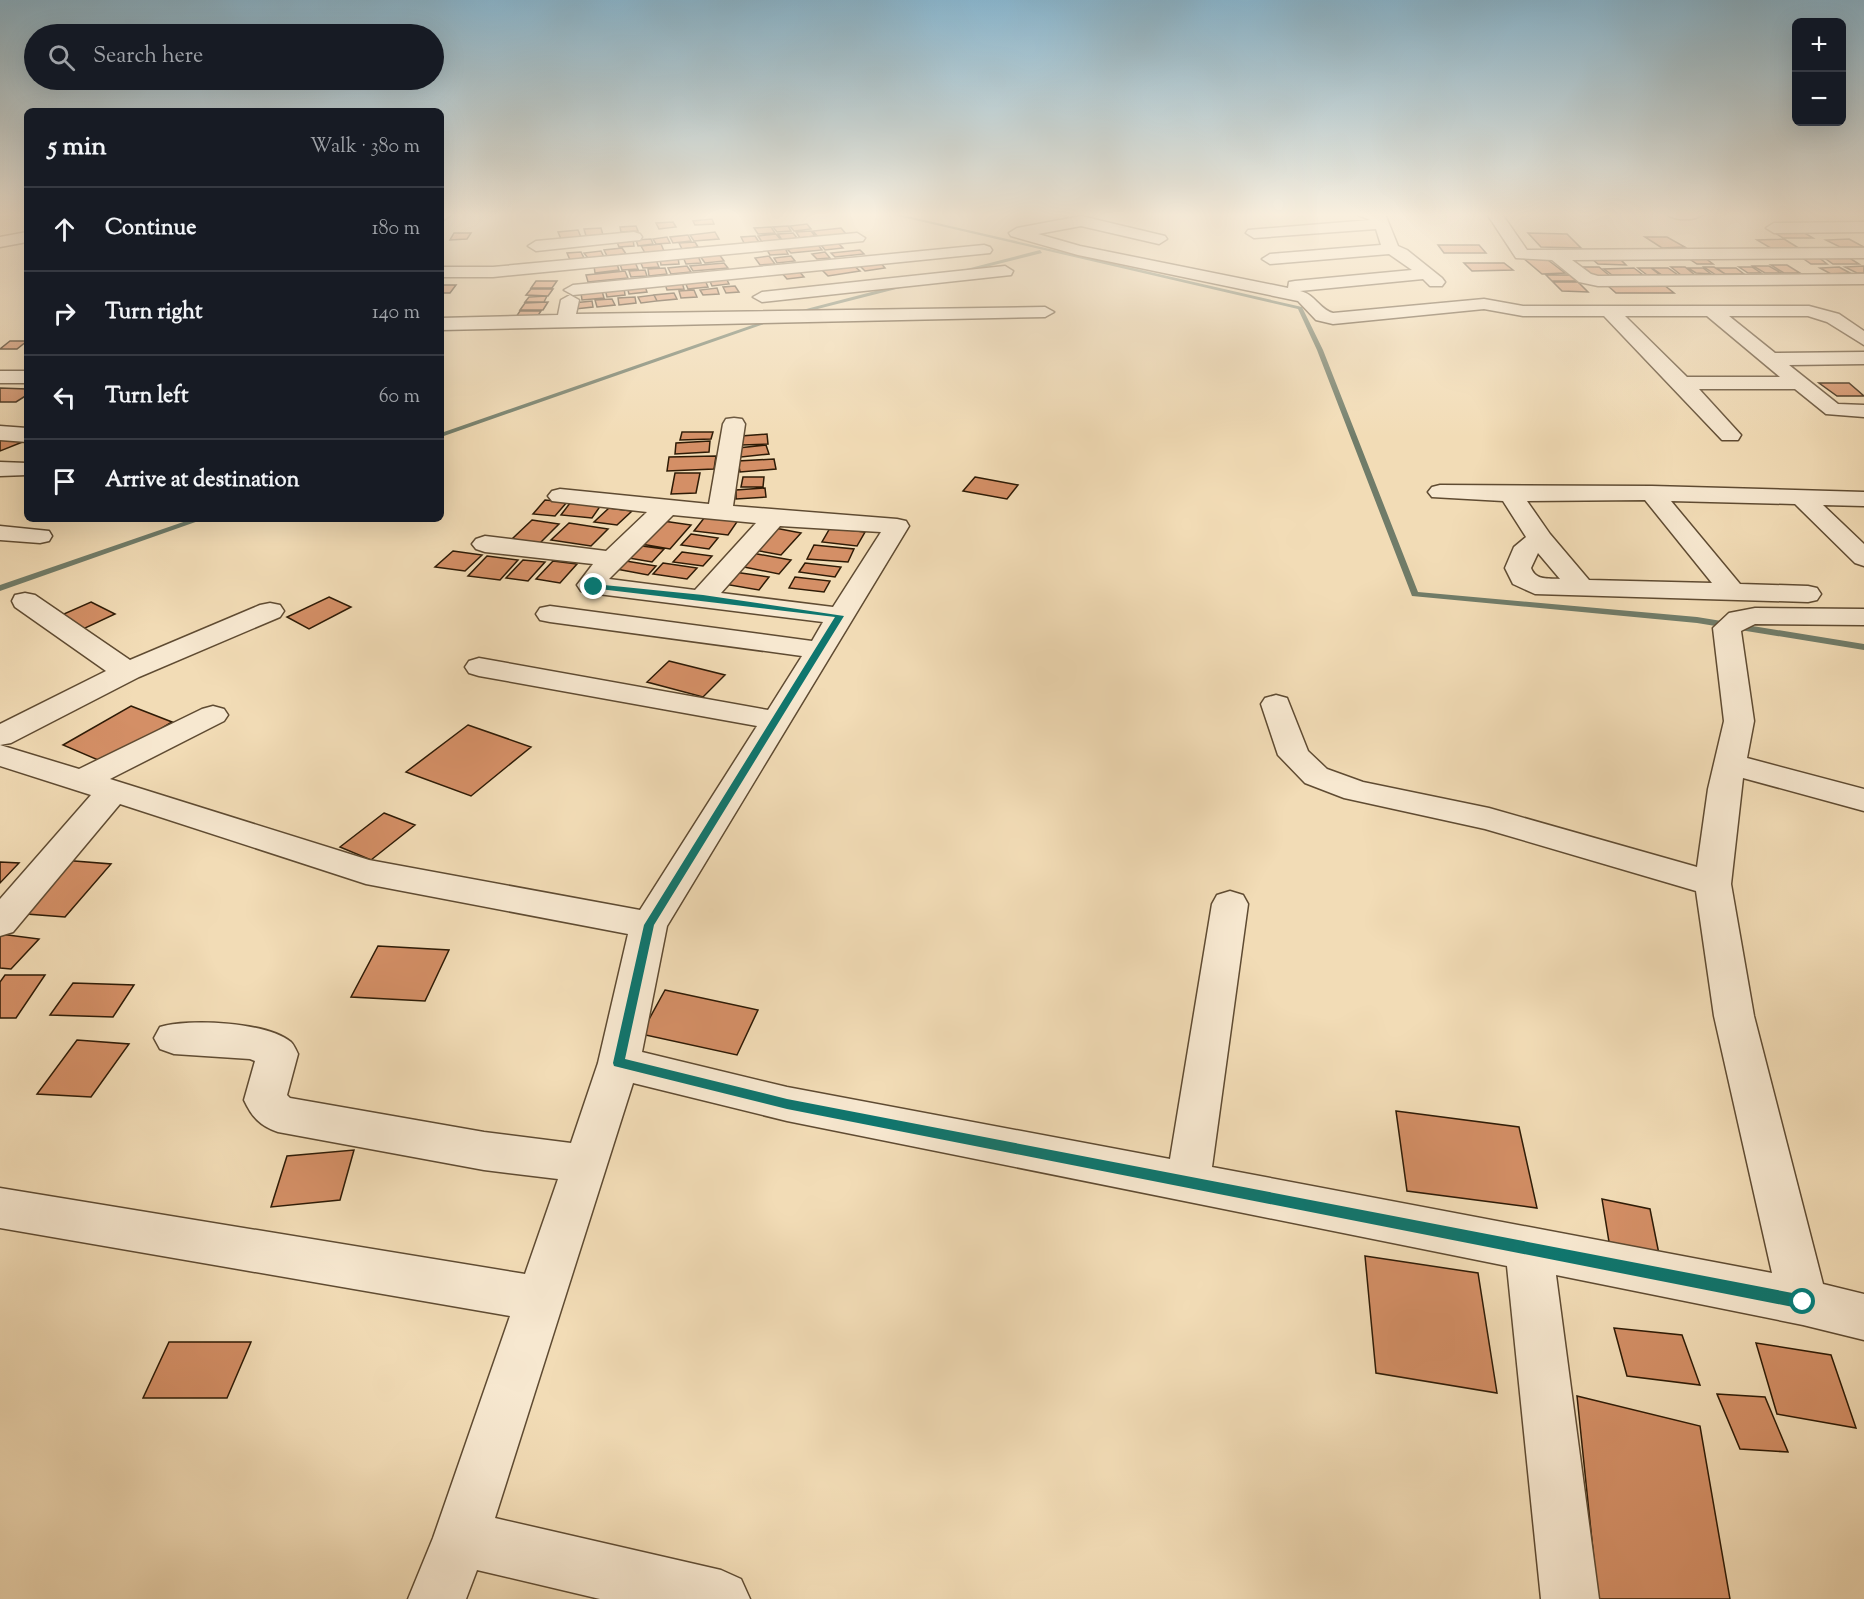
<!DOCTYPE html>
<html lang="en">
<head>
<meta charset="utf-8">
<style>
  body { margin:0; font-family:"Sorts Mill Goudy",serif; background:#242831; color:#f1f3f6 }
  .controls { position:absolute; right:18px; top:18px; display:grid; overflow:hidden; border-radius:9px; box-shadow:0 6px 24px #0002 }
  .controls button { width:54px; height:54px; display:grid; place-items:center; padding:0; border:0; border-bottom:2px solid #363941; background:#171b24; color:#f1f3f6; font:30px sans-serif }
  .stop { position:absolute; width:18px; height:18px; margin:-14px; border:4px solid #0f766e; border-radius:50%; background:#fff }
  .stop.end { background:#0f766e; border-color:#fff; box-shadow:0 2px 6px #0008 }
  .list { margin:0; padding:0; list-style:none }
  h2 { display:flex; justify-content:space-between; align-items:center; height:78px; margin:0; padding:0 24px; font-size:26px }
  h2 small { font-size:20px; font-weight:400; color:#9ea1a6 }
  .list li { display:grid; grid-template-columns:39px 1fr auto; gap:18px; align-items:center; box-sizing:border-box; height:84px; padding:0 24px; border-top:2px solid #363941 }
  .list b { display:block; font-size:22px; white-space:nowrap }
  .list em { font-size:20px; font-style:normal; color:#9ea1a6 }
  .icon { flex:none; width:33px; height:33px; fill:none; stroke:currentColor; stroke-width:2; stroke-linecap:round; stroke-linejoin:round }
  .map { position:relative; flex:none; width:1864px; height:1599px; overflow:hidden }
  .search { position:absolute; background:#171b24; box-shadow:0 6px 24px #0002; left:24px; top:24px; width:420px; height:66px; display:flex; align-items:center; gap:15px; box-sizing:border-box; padding:0 21px; border-radius:33px; color:#9ea1a6; font-size:22px }
  .panel { position:absolute; background:#171b24; box-shadow:0 6px 24px #0002; left:24px; top:108px; width:420px; height:414px; border-radius:9px }
  .map>svg:first-child { display:block }
  .lines { fill:none; stroke-linecap:round; stroke-linejoin:round }
  .stream { fill:#707c69; fill-rule:evenodd }
  .building { fill:#d48f66; stroke:#2e1b06; stroke-width:1.5 }
  .minor-casing { stroke:#5f4b32; stroke-width:3 }
  .minor { fill:#f7e8d0; fill-rule:evenodd }
  .route { fill:#0f766e }
</style>
</head>
<body>
<div class="map">
<svg width="1864" height="1599" viewBox="0 0 1864 1599">
  <rect width="100%" height="100%" fill="#f2dcb6"/>
  <filter id="stains"><feTurbulence type="fractalNoise" baseFrequency=".00333" numOctaves="4"/><feColorMatrix values="0 0 0 0 .2 0 0 0 0 .09 0 0 0 0 .02 0 0 0 .5 -.17"/></filter>
  <radialGradient id="worn" r=".72"><stop offset=".6" stop-color="#630" stop-opacity="0"/><stop offset="1" stop-color="#630" stop-opacity=".3"/></radialGradient>
  <g class="lines">
    <!-- stream -->
    <path class="stream" d="M 889,214 L 898,214 L 1302,307 L 1323,350 L 1418,592 L 1697,617 L 1864,644 L 1864,650 L 1697,623 L 1412,596 L 1317,350 L 1298,309 Z
      M 1040,250 L 1042,253 L 950,276 L 947,274 Z
      M 906,283 L 908,284 L 908,286 L 790,316 L 787,314 Z
      M 773,318 L 778,319 L 441,437 L 441,433 Z
      M 192,519 L 204,519 L 0,591 L 0,585 Z"/>
  </g>
  <!-- building -->
  <path class="building" d="M 712,219 L 714,224 L 695,225 L 693,221 Z
    M 673,222 L 676,227 L 659,229 L 656,223 Z
    M 807,224 L 811,229 L 794,231 L 790,226 Z
    M 636,226 L 638,231 L 621,232 L 620,227 Z
    M 788,226 L 791,231 L 777,232 L 773,227 Z
    M 771,227 L 775,233 L 758,234 L 754,228 Z
    M 601,228 L 603,235 L 586,236 L 584,229 Z
    M 841,228 L 846,234 L 818,237 L 813,231 Z
    M 1769,229 L 1798,229 L 1813,238 L 1783,238 Z
    M 578,230 L 581,237 L 561,239 L 558,232 Z
    M 811,231 L 815,236 L 800,238 L 796,232 Z
    M 715,232 L 719,239 L 694,241 L 690,235 Z
    M 454,233 L 471,233 L 467,239 L 450,240 Z
    M 793,233 L 797,238 L 782,240 L 778,234 Z
    M 1528,233 L 1567,234 L 1581,248 L 1541,247 Z
    M 776,234 L 781,240 L 762,242 L 758,236 Z
    M 688,235 L 691,241 L 673,243 L 670,237 Z
    M 755,236 L 759,242 L 744,243 L 741,237 Z
    M 667,237 L 670,243 L 656,244 L 653,239 Z
    M 1645,237 L 1667,237 L 1685,247 L 1662,248 Z
    M 651,239 L 653,244 L 638,246 L 636,240 Z
    M 1784,239 L 1802,250 L 1774,250 L 1757,240 Z
    M 1849,239 L 1864,247 L 1840,247 L 1826,240 Z
    M 633,240 L 634,246 L 619,247 L 617,242 Z
    M 695,242 L 698,247 L 682,249 L 679,243 Z
    M 838,243 L 843,248 L 825,250 L 821,245 Z
    M 661,244 L 664,251 L 645,253 L 641,246 Z
    M 818,245 L 822,250 L 791,253 L 787,249 Z
    M 1438,245 L 1479,245 L 1486,253 L 1444,253 Z
    M 622,248 L 626,254 L 607,256 L 604,250 Z
    M 785,248 L 788,254 L 770,255 L 767,250 Z
    M 860,250 L 864,254 L 835,257 L 831,253 Z
    M 601,251 L 604,257 L 588,258 L 584,253 Z
    M 581,252 L 584,258 L 570,260 L 567,253 Z
    M 825,252 L 830,258 L 817,259 L 812,254 Z
    M 719,254 L 724,261 L 705,263 L 700,256 Z
    M 698,256 L 701,263 L 686,264 L 683,257 Z
    M 769,256 L 775,264 L 760,265 L 755,258 Z
    M 791,256 L 795,261 L 777,263 L 774,258 Z
    M 1522,257 L 1544,257 L 1565,273 L 1542,274 Z
    M 1801,257 L 1818,257 L 1827,264 L 1811,264 Z
    M 1823,257 L 1848,257 L 1859,264 L 1833,264 Z
    M 678,258 L 679,264 L 661,265 L 660,259 Z
    M 1591,258 L 1619,258 L 1626,265 L 1598,264 Z
    M 1688,258 L 1705,258 L 1713,264 L 1697,264 Z
    M 656,260 L 659,267 L 643,268 L 640,261 Z
    M 879,261 L 885,268 L 865,271 L 858,264 Z
    M 635,262 L 638,269 L 622,270 L 620,264 Z
    M 724,263 L 728,268 L 693,271 L 690,266 Z
    M 1464,263 L 1504,263 L 1513,270 L 1472,271 Z
    M 617,264 L 619,270 L 595,273 L 594,266 Z
    M 853,265 L 860,271 L 828,276 L 821,269 Z
    M 1771,265 L 1787,265 L 1800,273 L 1784,273 Z
    M 687,266 L 691,272 L 671,274 L 668,268 Z
    M 1753,266 L 1769,266 L 1781,273 L 1765,273 Z
    M 1864,266 L 1864,273 L 1857,273 L 1845,267 Z
    M 1578,267 L 1599,267 L 1610,276 L 1589,276 Z
    M 1671,267 L 1685,267 L 1695,275 L 1681,275 Z
    M 1704,267 L 1714,267 L 1727,275 L 1716,275 Z
    M 1739,267 L 1752,267 L 1761,273 L 1748,273 Z
    M 1839,267 L 1850,273 L 1831,274 L 1820,268 Z
    M 665,268 L 667,274 L 649,276 L 648,269 Z
    M 1634,268 L 1643,275 L 1612,275 L 1604,269 Z
    M 1638,268 L 1651,268 L 1660,275 L 1647,275 Z
    M 1652,268 L 1668,268 L 1678,275 L 1662,275 Z
    M 1688,268 L 1703,268 L 1711,274 L 1696,273 Z
    M 1717,268 L 1736,268 L 1744,274 L 1725,274 Z
    M 645,270 L 647,276 L 631,277 L 629,271 Z
    M 798,270 L 804,277 L 787,279 L 781,272 Z
    M 625,271 L 628,278 L 588,282 L 586,275 Z
    M 1546,275 L 1571,275 L 1577,281 L 1552,281 Z
    M 726,278 L 729,284 L 712,286 L 709,279 Z
    M 705,280 L 708,287 L 688,289 L 685,282 Z
    M 536,281 L 557,281 L 552,288 L 531,288 Z
    M 682,282 L 684,289 L 667,290 L 665,284 Z
    M 1553,282 L 1578,282 L 1588,292 L 1562,291 Z
    M 441,285 L 456,285 L 450,293 L 441,293 Z
    M 1607,285 L 1664,285 L 1674,293 L 1616,293 Z
    M 645,286 L 647,292 L 629,294 L 627,287 Z
    M 735,286 L 739,292 L 726,293 L 723,287 Z
    M 624,288 L 625,295 L 607,297 L 605,289 Z
    M 717,288 L 719,294 L 703,295 L 700,290 Z
    M 531,289 L 553,289 L 548,296 L 526,295 Z
    M 694,290 L 697,297 L 681,298 L 679,291 Z
    M 602,291 L 604,298 L 582,300 L 581,293 Z
    M 674,293 L 677,299 L 657,301 L 654,295 Z
    M 654,295 L 657,301 L 641,303 L 638,297 Z
    M 547,296 L 544,302 L 525,302 L 529,297 Z
    M 635,297 L 636,303 L 619,305 L 618,298 Z
    M 612,299 L 615,305 L 597,307 L 595,300 Z
    M 592,301 L 593,307 L 575,309 L 573,303 Z
    M 548,302 L 543,310 L 520,310 L 525,303 Z
    M 520,311 L 541,311 L 537,317 L 516,317 Z
    M 10,341 L 27,341 L 17,349 L 0,349 Z
    M 1819,383 L 1849,383 L 1864,396 L 1837,396 Z
    M 0,388 L 27,389 L 27,395 L 16,402 L 0,402 Z
    M 682,432 L 713,432 L 711,439 L 680,440 Z
    M 767,434 L 768,444 L 742,445 L 741,436 Z
    M 0,438 L 25,441 L 0,451 Z
    M 710,441 L 709,452 L 675,454 L 676,443 Z
    M 766,445 L 769,454 L 741,457 L 738,448 Z
    M 716,456 L 714,469 L 667,471 L 669,457 Z
    M 774,459 L 776,469 L 740,472 L 738,461 Z
    M 675,473 L 700,473 L 696,493 L 671,494 Z
    M 743,477 L 764,477 L 763,487 L 741,487 Z
    M 975,477 L 1018,485 L 1007,499 L 963,491 Z
    M 765,488 L 766,497 L 736,499 L 736,490 Z
    M 545,500 L 567,502 L 555,516 L 533,514 Z
    M 570,503 L 601,505 L 592,518 L 561,515 Z
    M 609,508 L 632,511 L 617,525 L 594,522 Z
    M 708,513 L 741,516 L 728,535 L 694,531 Z
    M 532,520 L 559,524 L 540,543 L 512,539 Z
    M 663,521 L 691,525 L 670,549 L 641,544 Z
    M 569,523 L 608,529 L 591,546 L 551,540 Z
    M 775,528 L 801,533 L 781,555 L 754,550 Z
    M 830,528 L 865,532 L 857,546 L 822,542 Z
    M 691,534 L 718,538 L 709,549 L 681,545 Z
    M 635,545 L 664,549 L 652,562 L 623,557 Z
    M 814,545 L 854,549 L 848,562 L 807,559 Z
    M 453,551 L 482,555 L 465,571 L 435,567 Z
    M 682,552 L 712,556 L 703,566 L 673,562 Z
    M 752,553 L 791,560 L 779,574 L 739,566 Z
    M 487,556 L 518,560 L 500,580 L 468,576 Z
    M 523,560 L 545,562 L 528,581 L 506,578 Z
    M 620,560 L 656,566 L 648,575 L 611,568 Z
    M 553,561 L 577,564 L 560,583 L 536,579 Z
    M 663,563 L 697,568 L 687,579 L 653,574 Z
    M 805,563 L 841,567 L 835,577 L 799,572 Z
    M 734,572 L 769,577 L 759,590 L 724,584 Z
    M 795,577 L 830,581 L 824,592 L 789,588 Z
    M 329,597 L 351,607 L 309,629 L 287,617 Z
    M 91,602 L 115,614 L 81,630 L 57,617 Z
    M 669,661 L 725,675 L 703,697 L 647,682 Z
    M 131,706 L 172,722 L 105,763 L 63,745 Z
    M 468,725 L 531,747 L 471,796 L 406,772 Z
    M 384,813 L 415,825 L 371,860 L 340,847 Z
    M 62,860 L 111,864 L 65,917 L 14,913 Z
    M 0,862 L 19,863 L 0,883 Z
    M 0,934 L 39,939 L 11,969 L 0,968 Z
    M 378,946 L 449,950 L 425,1001 L 351,997 Z
    M 5,975 L 45,975 L 16,1018 L 0,1018 L 0,982 Z
    M 73,983 L 134,985 L 113,1017 L 50,1015 Z
    M 665,990 L 758,1010 L 737,1055 L 641,1034 Z
    M 77,1040 L 129,1044 L 91,1097 L 37,1094 Z
    M 1396,1111 L 1519,1127 L 1537,1208 L 1407,1191 Z
    M 354,1150 L 340,1200 L 271,1207 L 287,1156 Z
    M 1602,1199 L 1650,1209 L 1661,1264 L 1611,1254 Z
    M 1365,1256 L 1478,1273 L 1497,1393 L 1376,1373 Z
    M 1614,1328 L 1682,1335 L 1700,1385 L 1627,1376 Z
    M 169,1342 L 251,1342 L 227,1398 L 143,1398 Z
    M 1756,1343 L 1831,1355 L 1856,1428 L 1777,1414 Z
    M 1717,1394 L 1765,1397 L 1788,1452 L 1740,1449 Z
    M 1577,1396 L 1700,1426 L 1730,1599 L 1598,1599 Z"/>
  <g class="lines">
    <defs>
      <path id="minor" d="M 441,214 L 452,214 L 441,222 Z
        M 1385,214 L 1398,246 L 1407,250 L 1442,278 L 1445,282 L 1442,286 L 1430,286 L 1423,279 L 1300,291 C 1315,294 1319,309 1333,313 L 1484,299 L 1523,306 L 1809,306 L 1839,314 L 1864,331 L 1864,345 L 1827,322 L 1808,316 L 1729,316 L 1775,353 L 1864,352 L 1864,364 L 1789,365 L 1838,404 L 1864,405 L 1864,417 L 1826,414 L 1795,389 L 1699,389 L 1741,435 L 1738,440 L 1722,440 L 1604,316 L 1523,316 L 1484,309 L 1333,324 L 1316,320 L 1298,301 L 1078,255 L 1011,236 L 1009,233 L 1017,228 L 1081,216 L 1165,236 L 1167,239 L 1159,244 L 1081,226 L 1038,234 L 1080,246 L 1288,288 L 1289,282 L 1295,281 L 1412,270 L 1389,254 L 1270,264 L 1262,259 L 1270,254 L 1381,245 L 1376,229 L 1254,238 L 1246,233 L 1248,230 L 1370,220 L 1358,215 ZM 1625,316 L 1707,316 L 1780,377 L 1687,377 Z
        M 1487,214 L 1502,214 L 1527,250 L 1864,248 L 1864,258 L 1572,260 L 1591,274 L 1598,276 L 1864,274 L 1864,284 L 1598,286 L 1579,282 L 1552,260 L 1516,258 Z
        M 1667,214 L 1703,214 C 1695,221 1675,221 1667,214 Z
        M 1864,222 L 1864,232 L 1774,233 L 1766,228 L 1774,223 Z
        M 27,232 L 27,242 L 0,247 L 0,237 Z
        M 634,232 L 640,234 L 642,237 L 640,240 L 536,251 L 528,246 L 536,241 Z
        M 857,233 L 865,238 L 863,241 L 493,277 L 441,277 L 441,267 L 493,267 Z
        M 984,245 L 990,247 L 992,250 L 990,253 L 573,295 L 564,290 L 573,285 Z
        M 1005,266 L 1013,271 L 1011,275 L 762,302 L 753,297 L 762,292 Z
        M 570,295 L 579,300 L 576,314 L 1045,307 L 1054,312 L 1045,317 L 441,330 L 441,318 L 558,315 L 561,300 Z
        M 0,371 L 27,371 L 27,383 L 0,383 Z
        M 734,418 L 742,419 L 745,424 L 733,506 L 897,519 L 906,521 L 909,526 L 667,926 L 642,1052 L 787,1087 L 1170,1159 L 1212,904 L 1217,895 L 1230,891 L 1243,895 L 1248,904 L 1212,1167 L 1772,1273 L 1714,1016 L 1696,891 L 1485,829 L 1344,798 L 1305,783 L 1278,755 L 1261,704 L 1265,698 L 1276,695 L 1287,698 L 1308,751 L 1327,769 L 1363,782 L 1489,808 L 1697,867 L 1708,789 L 1724,721 L 1713,628 L 1729,613 L 1755,608 L 1864,609 L 1864,625 L 1755,624 L 1741,631 L 1754,721 L 1747,758 L 1864,789 L 1864,811 L 1743,778 L 1731,884 L 1754,1016 L 1823,1284 L 1864,1294 L 1864,1340 L 1803,1325 L 1556,1275 L 1599,1599 L 1541,1599 L 1507,1266 L 787,1121 L 633,1083 L 495,1518 L 721,1570 L 741,1579 L 750,1599 L 600,1599 L 477,1570 L 466,1599 L 408,1599 L 433,1538 L 510,1316 L 0,1228 L 0,1188 L 525,1274 L 558,1179 L 484,1170 L 278,1132 C 260,1126 252,1117 244,1100 L 255,1061 L 250,1059 L 174,1054 L 160,1049 L 154,1038 L 160,1027 C 188,1018 267,1022 291,1042 C 294,1045 296,1050 298,1054 L 287,1095 L 290,1098 L 484,1132 L 571,1143 L 598,1063 L 628,934 L 366,884 L 120,804 L 13,932 L 0,936 L 0,899 L 91,795 L 0,766 L 0,724 L 106,671 L 15,607 L 12,601 L 15,595 L 25,593 L 35,595 L 130,660 L 260,605 L 270,603 L 280,605 L 284,611 L 280,617 L 139,677 L 11,743 L 0,745 L 79,769 L 202,709 L 213,706 L 224,709 L 228,715 L 224,721 L 110,779 L 369,860 L 640,910 L 757,726 L 479,676 L 469,673 L 465,667 L 469,661 L 479,658 L 768,710 L 802,656 L 550,622 L 540,620 L 536,614 L 540,608 L 550,606 L 812,641 L 823,622 L 590,593 L 581,591 L 577,585 L 593,564 L 485,552 L 476,549 L 472,544 L 476,539 L 485,536 L 606,551 L 647,512 L 552,501 L 548,496 L 552,491 L 560,489 L 709,504 L 723,424 L 726,419 ZM 673,515 L 756,523 L 695,590 L 609,579 ZM 780,526 L 881,532 L 833,607 L 721,593 Z
        M 0,426 L 27,428 L 27,442 L 0,440 Z
        M 0,462 L 27,463 L 27,475 L 0,476 Z
        M 1440,485 L 1652,486 L 1864,492 L 1864,506 L 1823,505 L 1864,544 L 1864,566 L 1855,563 L 1795,504 L 1671,501 L 1740,584 L 1808,586 L 1817,588 L 1821,594 L 1817,600 L 1808,602 L 1535,594 L 1513,584 L 1505,568 L 1514,547 L 1526,537 L 1503,501 L 1432,497 L 1428,492 L 1432,487 ZM 1645,500 L 1712,583 L 1589,580 L 1550,534 L 1527,501 ZM 1538,553 L 1560,579 C 1548,578 1536,581 1531,568 Z
        M 0,526 L 49,531 L 52,536 L 49,541 L 40,543 L 0,540 Z"/>
    </defs>
    <!-- minor casing -->
    <use href="#minor" class="minor-casing"/>
    <!-- minor -->
    <use href="#minor" class="minor"/>
  </g>
  <!-- sky -->
  <linearGradient id="sky" x2="0" y2="1"><stop stop-color="#89b7d0"/><stop offset="0.49" stop-color="#f9efde"/><stop offset="1" stop-color="#f9efde" stop-opacity="0"/></linearGradient>
  <rect width="1864" height="438" fill="url(#sky)"/>
  <!-- route -->
  <path class="route" d="M 594,584 L 703,595 L 844,616 L 654,925 L 625,1059 L 787,1099 L 1803,1295 L 1810,1302 L 1808,1307 L 1803,1309 L 787,1109 L 614,1066 L 613,1063 L 644,925 L 835,617 L 591,588 Z"/>
  <rect width="100%" height="100%" filter="url(#stains)"/>
  <rect width="100%" height="100%" fill="url(#worn)"/>
</svg>
<div class="controls">
<button>+</button>
<button>−</button>
</div>
<div class="stop" style="left:1803px;top:1302px"></div>
<div class="stop end" style="left:594px;top:587px"></div>
<div class="search"><svg class="icon" aria-label="search" viewBox="0 0 24 24"><circle cx="10" cy="10" r="6"/><path d="M15 15l6 6"/></svg>Search here</div>
<section class="panel">
<h2>5 min<small>Walk · 380 m</small></h2>
<ul class="list">
<li><svg class="icon" aria-label="ahead" viewBox="0 0 24 24"><path d="M12 20V5M6 11l6-6 6 6"/></svg><div><b>Continue</b></div><em>180 m</em></li>
<li><svg class="icon" aria-label="right" viewBox="0 0 24 24"><path d="M7 20v-9h11M14 6l5 5-5 5"/></svg><div><b>Turn right</b></div><em>140 m</em></li>
<li><svg class="icon" aria-label="left" viewBox="0 0 24 24"><path d="M17 20v-9H6M10 6l-5 5 5 5"/></svg><div><b>Turn left</b></div><em>60 m</em></li>
<li><svg class="icon" aria-label="arrive" viewBox="0 0 24 24"><path d="M6 21V4h12l-3 4 3 4H6"/></svg><div><b>Arrive at destination</b></div></li>
</ul>
</section>
</div>
</body>
</html>
